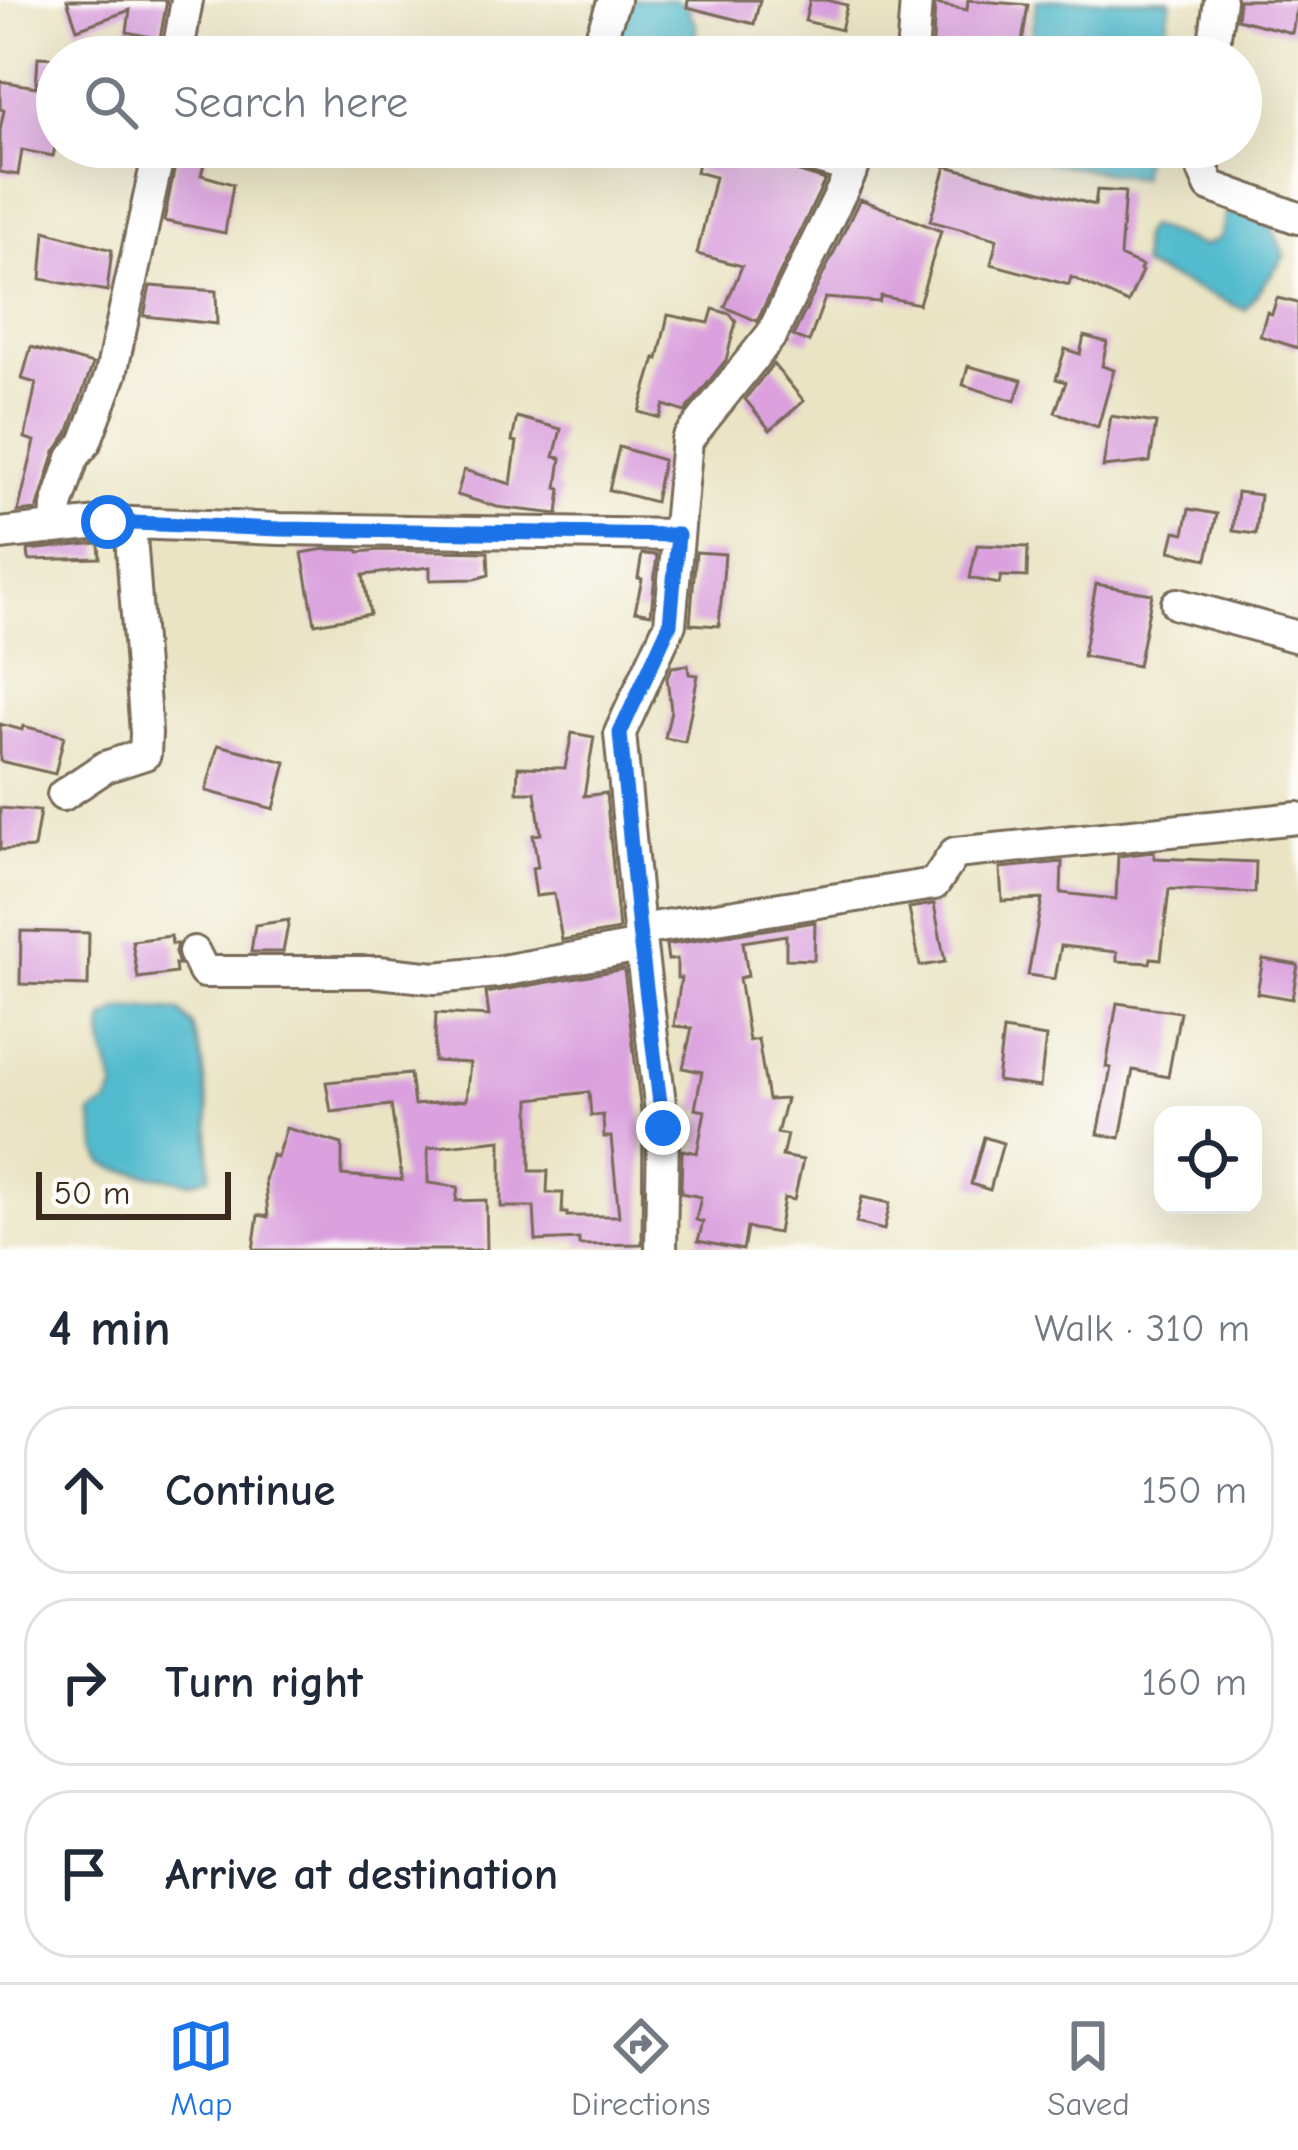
<!DOCTYPE html>
<html lang="en">
<head>
<meta charset="utf-8">
<style>
  body { margin:0; font-family:"Comic Neue",sans-serif; background:#f6f6f7; color:#1f2937 }
  .controls { position:absolute; right:36px; bottom:36px; display:grid; overflow:hidden; border-radius:24px; box-shadow:0 12px 48px #0002 }
  .controls button { width:108px; height:108px; display:grid; place-items:center; padding:0; border:0; border-bottom:3px solid #e0e1e3; background:#fff; color:#1f2937; font:60px sans-serif }
  .scale { position:absolute; left:36px; bottom:30px; width:195px; box-sizing:border-box; padding-left:12px; border:6px solid #3b2a1e; border-top:0; font-size:33px; line-height:42px; white-space:nowrap; color:#3b2a1e; -webkit-text-stroke:9px #fdfcf7; paint-order:stroke }
  .stop { position:absolute; width:36px; height:36px; margin:-27px; border:9px solid #1a73e8; border-radius:50%; background:#fff }
  .stop.end { background:#1a73e8; border-color:#fff; box-shadow:0 3px 12px #0008 }
  .list { margin:0; padding:0; list-style:none }
  h2 { display:flex; justify-content:space-between; align-items:center; height:156px; margin:0; padding:0 48px; font-size:51px }
  h2 small { font-size:39px; font-weight:400; color:#747a83 }
  .list li { display:grid; grid-template-columns:78px 1fr auto; gap:36px; align-items:center; box-sizing:border-box; height:168px; margin:0 24px 24px; padding:0 24px; border:3px solid #e0e1e3; border-radius:48px }
  .list b { display:block; font-size:45px; white-space:nowrap }
  .list em { font-size:39px; font-style:normal; color:#747a83 }
  .icon { flex:none; width:66px; height:66px; fill:none; stroke:currentColor; stroke-width:2; stroke-linecap:round; stroke-linejoin:round }
  .map { position:relative; flex:none; width:1298px; height:1250px; overflow:hidden }
  .search { position:absolute; background:#fff; box-shadow:0 12px 48px #0002; left:36px; right:36px; top:36px; height:132px; display:flex; align-items:center; gap:30px; box-sizing:border-box; padding:0 42px; border-radius:66px; color:#747a83; font-size:45px }
  .sheet { height:732px; background:#fff }
  nav { display:flex; justify-content:space-around; align-items:center; box-sizing:border-box; height:168px; border-top:3px solid #e0e1e3; background:#fff; font-size:33px; color:#747a83 }
  nav a { display:grid; justify-items:center; gap:6px }
  nav .on { color:#1a73e8 }
  .map>svg:first-child { display:block }
  .water { fill:#52bbce; stroke:#467276; stroke-width:3 }
  .building { fill:#daa1de; fill-rule:evenodd }
  .lines { fill:none; stroke-linecap:round; stroke-linejoin:round }
  .minor-casing { stroke:#786b58; stroke-width:36 }
  .minor { stroke:#fff; stroke-width:30 }
  .route { stroke:#1a73e8; stroke-width:15 }
</style>
</head>
<body>
<div class="map">
<svg width="1298" height="1250" viewBox="0 0 1298 1250">
  <rect width="100%" height="100%" fill="#fdfcf7"/>
  <filter id="ink" filterUnits="userSpaceOnUse"><feTurbulence type="fractalNoise" baseFrequency=".00833" numOctaves="2"/><feDisplacementMap in="SourceGraphic" scale="24" xChannelSelector="R" yChannelSelector="G"/><feConvolveMatrix kernelMatrix="1 2 1 2 8 2 1 2 1" color-interpolation-filters="sRGB"/></filter>
  <filter id="wash" filterUnits="userSpaceOnUse"><feTurbulence type="fractalNoise" baseFrequency=".004" numOctaves="4" result="noise"/><feDisplacementMap in="SourceGraphic" scale="48" xChannelSelector="R" yChannelSelector="G"/><feGaussianBlur stdDeviation="2.7" result="paint"/><feColorMatrix in="noise" values="0 0 0 0 0 0 0 0 0 0 0 0 0 0 0 0 0 1.4 0 .05"/><feComposite in="paint" operator="in"/></filter>
  <g filter="url(#wash)">
    <rect width="100%" height="100%" fill="#eae4c5"/>
    <!-- water -->
    <path class="water" d="M 633,0 L 675,0 L 686,5 L 696,25 L 694,57 L 619,57 L 613,40 L 624,6 Z
      M 1037,0 L 1171,0 L 1161,57 L 1027,57 Z
      M 1011,147 L 1145,147 L 1140,178 L 1010,156 Z
      M 1226,212 L 1266,216 L 1285,255 L 1245,310 L 1142,266 L 1141,236 L 1149,226 L 1203,246 L 1220,238 Z
      M 142,1009 L 179,1011 L 193,1026 L 203,1064 L 209,1118 L 210,1176 L 191,1182 L 120,1170 L 104,1163 L 98,1152 L 91,1114 L 107,1105 L 115,1088 L 106,1056 L 102,1033 L 104,1019 L 120,1010 Z"/>
    <g id="blocks">
      <!-- building -->
      <path class="building" d="M 67,0 L 167,0 L 160,39 L 127,32 L 130,10 L 77,29 Z
        M 688,0 L 760,0 L 754,24 L 687,7 Z
        M 810,0 L 826,0 L 847,5 L 841,30 L 805,21 Z
        M 968,0 L 1028,5 L 1021,49 L 1005,46 L 1003,57 L 932,57 L 935,4 L 967,10 Z
        M 1239,0 L 1298,0 L 1292,33 L 1237,19 Z
        M 38,57 L 57,58 L 57,139 L 53,156 L 22,150 L 18,175 L 0,172 L 0,130 L 4,110 L 0,109 L 0,81 L 36,87 Z
        M 179,147 L 209,147 L 201,175 L 233,184 L 225,233 L 164,221 Z
        M 701,147 L 712,147 L 768,162 L 825,180 L 757,321 L 725,307 L 742,266 L 697,254 L 715,177 L 696,172 Z
        M 946,166 L 1095,205 L 1097,190 L 1125,192 L 1120,256 L 1142,266 L 1140,270 L 1142,271 L 1128,303 L 1071,277 L 1069,285 L 991,264 L 997,239 L 930,221 Z
        M 860,199 L 941,231 L 919,304 L 881,296 L 879,302 L 825,298 L 809,342 L 793,336 Z
        M 45,231 L 112,250 L 107,291 L 41,279 Z
        M 150,286 L 216,291 L 217,324 L 144,316 Z
        M 1277,298 L 1298,303 L 1298,348 L 1260,336 L 1267,312 L 1272,314 Z
        M 713,309 L 730,314 L 736,322 L 726,360 L 685,412 L 664,405 L 660,418 L 639,412 L 655,358 L 658,359 L 668,315 L 709,323 Z
        M 1084,336 L 1107,342 L 1102,366 L 1114,370 L 1098,427 L 1055,412 L 1066,382 L 1056,379 L 1065,349 L 1080,354 Z
        M 31,347 L 93,364 L 68,433 L 55,452 L 37,510 L 18,512 L 35,441 L 25,438 L 36,383 L 22,379 Z
        M 773,364 L 804,401 L 770,430 L 745,399 Z
        M 968,366 L 1022,380 L 1015,401 L 963,385 Z
        M 1111,416 L 1156,423 L 1150,462 L 1103,467 Z
        M 517,417 L 561,429 L 554,457 L 561,458 L 557,488 L 561,489 L 558,514 L 497,507 L 457,495 L 464,470 L 511,484 L 517,442 L 512,441 Z
        M 619,447 L 663,460 L 655,502 L 609,490 Z
        M 1237,492 L 1260,495 L 1256,534 L 1233,531 Z
        M 1189,509 L 1217,514 L 1207,559 L 1170,551 L 1175,531 L 1184,533 Z
        M 99,543 L 100,558 L 29,560 L 28,550 Z
        M 977,545 L 1028,547 L 1027,577 L 1001,576 L 999,584 L 970,578 Z
        M 325,549 L 358,550 L 359,552 L 380,550 L 488,552 L 489,575 L 475,579 L 430,580 L 430,567 L 363,575 L 370,614 L 315,624 L 302,553 Z
        M 696,552 L 725,554 L 719,626 L 690,624 Z
        M 642,554 L 657,555 L 651,614 L 635,611 L 642,579 L 638,578 Z
        M 1096,584 L 1152,594 L 1138,666 L 1083,656 Z
        M 688,665 L 689,674 L 698,675 L 685,742 L 665,738 L 671,710 L 667,678 L 672,667 Z
        M 0,724 L 22,730 L 23,726 L 64,736 L 55,774 L 0,761 Z
        M 572,733 L 594,737 L 584,796 L 606,793 L 619,930 L 562,940 L 554,894 L 536,896 L 532,868 L 538,867 L 533,835 L 541,834 L 535,792 L 517,792 L 518,767 L 565,768 Z
        M 218,745 L 286,762 L 274,809 L 206,791 Z
        M 0,808 L 40,811 L 34,848 L 0,850 Z
        M 1154,852 L 1154,858 L 1256,862 L 1255,893 L 1169,889 L 1161,959 L 1151,958 L 1150,963 L 1117,961 L 1117,952 L 1061,946 L 1055,979 L 1028,975 L 1042,899 L 1002,901 L 1000,868 L 1062,862 L 1061,893 L 1116,899 L 1118,856 Z
        M 934,904 L 945,962 L 920,966 L 909,908 Z
        M 289,920 L 283,952 L 251,952 L 255,925 Z
        M 815,922 L 814,960 L 786,959 L 786,935 L 743,942 L 748,976 L 739,978 L 749,1041 L 758,1039 L 768,1100 L 786,1099 L 777,1133 L 787,1135 L 782,1156 L 803,1160 L 794,1200 L 784,1198 L 778,1233 L 747,1228 L 743,1250 L 698,1241 L 703,1222 L 696,1220 L 701,1197 L 681,1193 L 682,1150 L 697,1153 L 705,1111 L 695,1109 L 702,1072 L 683,1068 L 692,1028 L 674,1026 L 681,978 L 677,978 L 677,959 L 668,960 L 666,945 Z
        M 21,931 L 89,933 L 88,986 L 20,984 Z
        M 171,936 L 172,944 L 177,944 L 175,952 L 179,965 L 175,964 L 176,973 L 138,978 L 132,941 Z
        M 1263,959 L 1298,965 L 1292,999 L 1257,993 Z
        M 624,969 L 643,1129 L 642,1244 L 579,1245 L 579,1239 L 536,1241 L 534,1207 L 501,1207 L 501,1140 L 428,1148 L 428,1183 L 458,1187 L 456,1201 L 486,1200 L 487,1250 L 253,1250 L 258,1215 L 268,1217 L 265,1180 L 272,1155 L 277,1157 L 286,1128 L 342,1144 L 342,1175 L 402,1180 L 391,1105 L 331,1112 L 326,1082 L 410,1074 L 414,1105 L 466,1100 L 470,1063 L 434,1061 L 436,1013 L 489,1016 L 486,993 ZM 589,1092 L 591,1116 L 603,1115 L 604,1137 L 611,1137 L 619,1216 L 567,1216 L 567,1213 L 562,1213 L 563,1193 L 547,1193 L 548,1171 L 530,1171 L 530,1099 Z
        M 1117,1003 L 1180,1012 L 1168,1077 L 1133,1070 L 1120,1138 L 1098,1134 L 1111,1068 L 1106,1067 Z
        M 1003,1030 L 1046,1037 L 1040,1087 L 997,1081 Z
        M 984,1137 L 1003,1143 L 990,1190 L 971,1184 Z
        M 862,1197 L 890,1203 L 884,1230 L 856,1223 Z"/>
    </g>
  </g>
  <g filter="url(#ink)">
    <use href="#blocks" fill-opacity="0" stroke="#786b58" stroke-width="3"/>
    <g class="lines">
      <defs>
        <path id="minor" d="M 177,57 L 187,0
          M 594,57 L 614,0
          M 912,57 L 916,0
          M 1212,57 L 1220,0
          M 780,147 L 852,168
          M 1204,147 L 1202,167 L 1210,186 L 1298,218
          M 56,528 L 57,506 L 73,458 L 85,443 L 111,374 L 160,147
          M 0,534 L 108,522 L 280,529 L 678,535
          M 1177,604 L 1298,637
          M 63,795 L 105,767 L 145,754 L 146,733 L 130,523
          M 639,930 L 934,884 L 955,853 L 1298,818
          M 194,952 L 204,972 L 378,972 L 435,978 L 496,972 L 641,946
          M 661,1250 L 663,1128 L 639,930 L 620,733 L 670,624 L 687,440 L 772,334 L 863,147"/>
      </defs>
      <!-- minor casing -->
      <use href="#minor" class="minor-casing"/>
      <!-- minor -->
      <use href="#minor" class="minor"/>
    </g>
  </g>
  <g class="lines" filter="url(#ink)">
    <!-- route -->
    <path class="route" d="M 108,522 L 280,529 L 678,535 L 670,624 L 620,733 L 639,930 L 663,1128"/>
  </g>
</svg>
<div class="controls">
<button><svg class="icon" aria-label="locate" viewBox="0 0 24 24"><circle cx="12" cy="12" r="6"/><path d="M12 2v4M12 18v4M2 12h4M18 12h4"/></svg></button>
</div>
<div class="scale">50 m</div>
<div class="stop" style="left:108px;top:522px"></div>
<div class="stop end" style="left:663px;top:1128px"></div>
<div class="search"><svg class="icon" aria-label="search" viewBox="0 0 24 24"><circle cx="10" cy="10" r="6"/><path d="M15 15l6 6"/></svg>Search here</div>
</div>
<section class="sheet">
<h2>4 min<small>Walk · 310 m</small></h2>
<ul class="list">
<li><svg class="icon" aria-label="ahead" viewBox="0 0 24 24"><path d="M12 20V5M6 11l6-6 6 6"/></svg><div><b>Continue</b></div><em>150 m</em></li>
<li><svg class="icon" aria-label="right" viewBox="0 0 24 24"><path d="M7 20v-9h11M14 6l5 5-5 5"/></svg><div><b>Turn right</b></div><em>160 m</em></li>
<li><svg class="icon" aria-label="arrive" viewBox="0 0 24 24"><path d="M6 21V4h12l-3 4 3 4H6"/></svg><div><b>Arrive at destination</b></div></li>
</ul>
</section>
<nav>
<a class="on"><svg class="icon" aria-label="map" viewBox="0 0 24 24"><path d="M3 6l6-2 6 2 6-2v14l-6 2-6-2-6 2zM9 4v14M15 6v14"/></svg>Map</a>
<a><svg class="icon" aria-label="directions" viewBox="0 0 24 24"><path d="M12 3l9 9-9 9-9-9zM9 14v-3h6M13 9l2 2-2 2"/></svg>Directions</a>
<a><svg class="icon" aria-label="saved" viewBox="0 0 24 24"><path d="M7 4h10v16l-5-4-5 4z"/></svg>Saved</a>
</nav>
</body>
</html>
